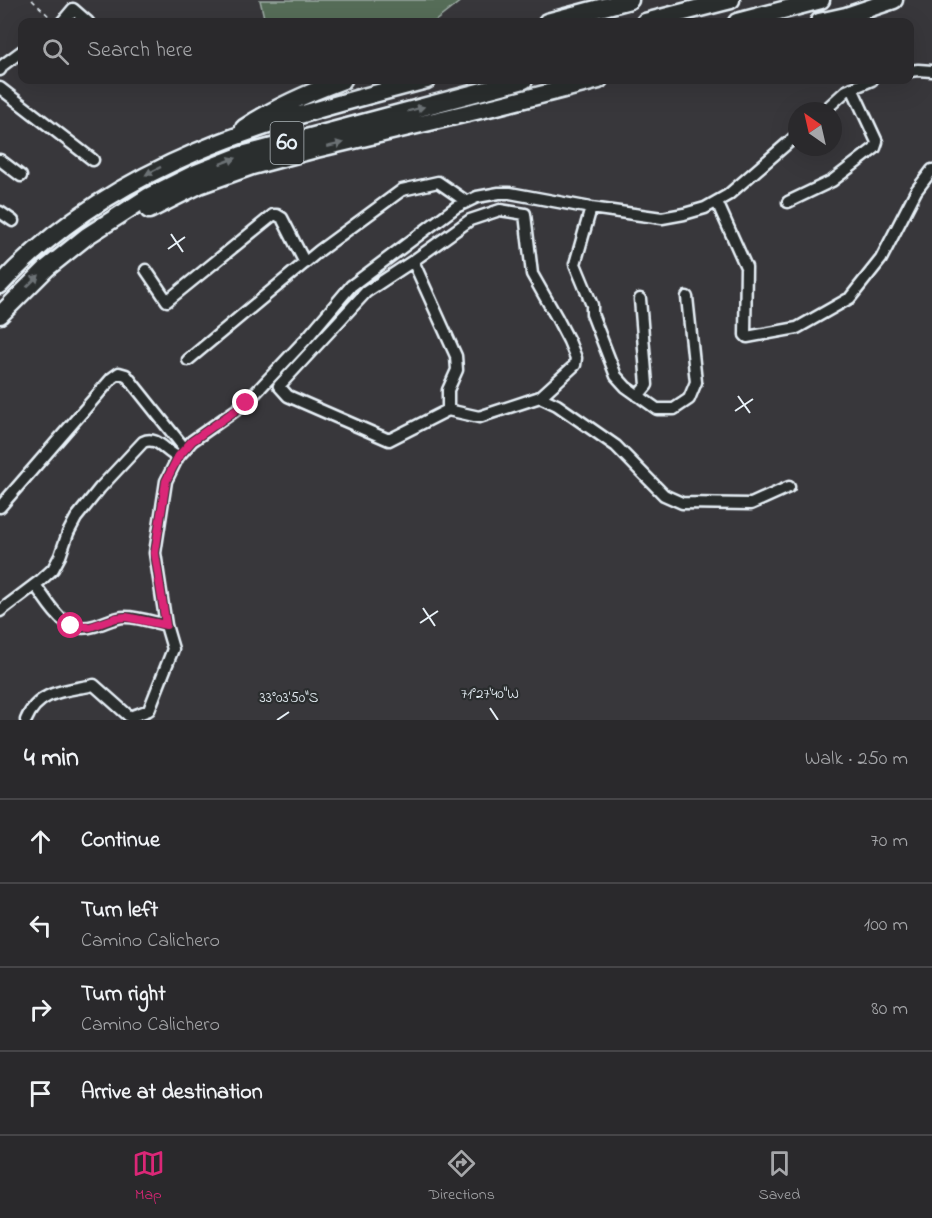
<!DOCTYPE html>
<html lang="en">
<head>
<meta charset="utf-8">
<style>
  body { margin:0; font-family:"Indie Flower",sans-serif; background:#323134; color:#f1f3f6 }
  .compass { position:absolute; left:788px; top:102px; width:54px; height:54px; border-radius:50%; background:#2a292c; box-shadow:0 6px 24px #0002; rotate:326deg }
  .stop { position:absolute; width:18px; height:18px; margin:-14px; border:4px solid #db2777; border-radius:50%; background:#fff }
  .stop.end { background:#db2777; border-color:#fff; box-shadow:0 2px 6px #0008 }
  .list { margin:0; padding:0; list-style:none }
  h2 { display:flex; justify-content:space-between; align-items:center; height:78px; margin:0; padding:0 24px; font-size:26px }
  h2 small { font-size:20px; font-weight:400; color:#a5a6a9 }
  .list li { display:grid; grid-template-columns:39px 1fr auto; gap:18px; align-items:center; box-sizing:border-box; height:84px; padding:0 24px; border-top:2px solid #464548 }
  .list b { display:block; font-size:22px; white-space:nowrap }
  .list p { margin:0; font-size:20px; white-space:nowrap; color:#a5a6a9 }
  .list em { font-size:20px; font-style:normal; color:#a5a6a9 }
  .icon { flex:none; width:33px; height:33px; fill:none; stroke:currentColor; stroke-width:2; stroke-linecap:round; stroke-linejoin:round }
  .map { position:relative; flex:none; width:932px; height:720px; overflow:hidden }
  .search { position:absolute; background:#2a292c; box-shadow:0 6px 24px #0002; left:18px; right:18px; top:18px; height:66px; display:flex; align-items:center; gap:15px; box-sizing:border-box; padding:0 21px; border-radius:12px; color:#a5a6a9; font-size:22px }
  .sheet { height:414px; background:#2a292c }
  nav { display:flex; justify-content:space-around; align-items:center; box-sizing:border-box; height:84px; border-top:2px solid #464548; background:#2a292c; font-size:16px; color:#a5a6a9 }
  nav a { display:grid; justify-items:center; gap:3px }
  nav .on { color:#db2777 }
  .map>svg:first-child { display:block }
  .green { fill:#576d59; stroke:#a0afa8; stroke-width:1.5 }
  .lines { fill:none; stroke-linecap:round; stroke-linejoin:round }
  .minor-casing { stroke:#e8f1f8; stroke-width:15 }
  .highway-casing { stroke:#e8f1f8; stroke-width:21 }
  .path { stroke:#e8f1f8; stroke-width:1.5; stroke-dasharray:4.5 4.5; stroke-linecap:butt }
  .minor { stroke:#2a2d2e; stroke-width:10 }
  .highway { stroke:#2a2d2e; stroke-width:16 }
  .oneway { fill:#6c7275 }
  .route { stroke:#db2777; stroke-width:8 }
  .ticks { fill:none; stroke:#e8f1f8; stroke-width:2 }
  .labels { text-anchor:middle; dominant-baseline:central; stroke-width:4.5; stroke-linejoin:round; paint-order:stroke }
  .shield { fill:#2a2d2e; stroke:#afb6bb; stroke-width:1.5 }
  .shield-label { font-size:24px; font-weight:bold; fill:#e8f1f8 }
  .ticks-label { font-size:15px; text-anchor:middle; fill:#e8f1f8; stroke:#2a2d2e; stroke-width:4.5; stroke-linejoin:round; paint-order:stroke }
</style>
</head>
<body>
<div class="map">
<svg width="932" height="720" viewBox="0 0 932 720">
  <rect width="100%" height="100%" fill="#38373b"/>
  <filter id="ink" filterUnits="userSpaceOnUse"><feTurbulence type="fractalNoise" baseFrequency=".0167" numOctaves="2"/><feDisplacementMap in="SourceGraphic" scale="12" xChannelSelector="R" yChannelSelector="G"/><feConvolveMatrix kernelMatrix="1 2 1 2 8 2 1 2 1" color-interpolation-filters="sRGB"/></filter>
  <g filter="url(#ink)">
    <!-- green -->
    <path class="green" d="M 260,0 L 462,0 L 434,22 L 265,22 Z"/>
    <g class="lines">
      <defs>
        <path id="minor" d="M 62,22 L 73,9 L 88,22
          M 0,70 L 3,65 L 22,51
          M 910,71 L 918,70 L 932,71
          M 0,88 L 93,160
          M 824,111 L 846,91 L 872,80
          M 0,160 L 21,176
          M 717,202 L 746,267 L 745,335 L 747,337 L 797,328 L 850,298 L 881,259 L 916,191 L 932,170
          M 788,202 L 832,181 L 875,148 L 877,142 L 852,88
          M 591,208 L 575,264 L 592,305 L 592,314 L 616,376 L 626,387 L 657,409 L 674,409 L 689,399 L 696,382 L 687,297
          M 0,212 L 13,221
          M 413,261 L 456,356 L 457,370 L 448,390 L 448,410 L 389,440 L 288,396 L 279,386 L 366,292 L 413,261 L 470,220 L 500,210 L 525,214 L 532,274 L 557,318 L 569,341 L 576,358 L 575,365 L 540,397 L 479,417 L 448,410
          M 146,270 L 167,301 L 273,215 L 277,215 L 282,218 L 305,263
          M 188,360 L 319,251 L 402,190 L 438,182 L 467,202
          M 638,396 L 647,385 L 640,299
          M 540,397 L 557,405 L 616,446 L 664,495 L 682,503 L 751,504 L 789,487
          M 0,507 L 112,378 L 119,373 L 126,375 L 185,449
          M 35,585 C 51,606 63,635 94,626 C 105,623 115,617 125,617 C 139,617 153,622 166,625
          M 0,611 L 41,580 L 53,569 L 60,556 L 68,533 L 76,518 L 100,488 L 143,442 C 157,435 165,452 178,457
          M 26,720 C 38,690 66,691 94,685 L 130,717 L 149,710 L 173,649 L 166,625 L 155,553 L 166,481 L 178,457 L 192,441 L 246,403 L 306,339 L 351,286 L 456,207 L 477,197 L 499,193 L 510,193 L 591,208 L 662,218 L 684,214 L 705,208 L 728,195 L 797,135"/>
        <path id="highway" d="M 547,22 L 630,0
          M 645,22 L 731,0
          M 737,22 L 821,0
          M 819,22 L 846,16 L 894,0
          M 244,128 C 275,107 308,93 343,80
          M 149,210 L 199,185 L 252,166 L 316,149 L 497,106 L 599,80
          M 0,285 C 115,161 270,121 427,80
          M 0,315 L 47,268 L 87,236 L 148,197 L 194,174 L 242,155 L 524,80"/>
      </defs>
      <!-- minor casing -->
      <use href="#minor" class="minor-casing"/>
      <!-- highway casing -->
      <use href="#highway" class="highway-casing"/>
      <!-- path -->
      <path class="path" d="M 32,0 L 53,20"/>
      <!-- minor -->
      <use href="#minor" class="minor"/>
      <!-- highway -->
      <use href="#highway" class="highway"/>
    </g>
    <!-- one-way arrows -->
    <defs><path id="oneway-solid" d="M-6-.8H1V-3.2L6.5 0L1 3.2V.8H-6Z" transform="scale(1.5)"/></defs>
    <g class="oneway">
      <use href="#oneway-solid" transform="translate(416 109) rotate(-15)"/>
      <use href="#oneway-solid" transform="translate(335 145) rotate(-13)"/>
      <use href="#oneway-solid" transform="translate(228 161) rotate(-20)"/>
      <use href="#oneway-solid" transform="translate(153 171) rotate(153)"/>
      <use href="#oneway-solid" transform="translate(33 281) rotate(-44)"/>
    </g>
  </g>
  <g class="lines" filter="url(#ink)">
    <!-- route -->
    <path class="route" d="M 71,626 L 90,627 L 116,618 L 126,617 L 166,625 L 155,553 L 166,481 L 178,457 L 192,441 L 246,403"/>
  </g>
  <!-- ticks -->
  <path class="ticks" d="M 171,234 L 183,252M 168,249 L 185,237M 738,396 L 750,413M 735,411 L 753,399M 423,608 L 435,626M 420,623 L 438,611M 490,708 L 498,720M 277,720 L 289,712"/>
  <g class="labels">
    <!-- shield labels -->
    <rect class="shield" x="270.5" y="122" width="33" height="42" rx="4.5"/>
    <g class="shield-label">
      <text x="287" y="143">60</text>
    </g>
  </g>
  <g class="ticks-label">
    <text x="490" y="698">71°27'40"W</text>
    <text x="289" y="702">33°03'50"S</text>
  </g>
</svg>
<svg class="compass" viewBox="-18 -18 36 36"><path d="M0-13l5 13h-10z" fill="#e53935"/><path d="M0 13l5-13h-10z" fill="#a5a6a9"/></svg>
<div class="stop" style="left:71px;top:626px"></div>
<div class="stop end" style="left:246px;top:403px"></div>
<div class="search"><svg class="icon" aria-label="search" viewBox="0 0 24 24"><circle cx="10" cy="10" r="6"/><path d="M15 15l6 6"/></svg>Search here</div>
</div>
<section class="sheet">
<h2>4 min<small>Walk · 250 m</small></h2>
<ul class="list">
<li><svg class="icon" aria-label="ahead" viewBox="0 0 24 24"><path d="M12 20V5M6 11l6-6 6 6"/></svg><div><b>Continue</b></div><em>70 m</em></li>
<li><svg class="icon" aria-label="left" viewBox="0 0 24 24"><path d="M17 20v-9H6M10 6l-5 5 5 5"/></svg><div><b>Turn left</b><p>Camino Calichero</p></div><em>100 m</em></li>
<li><svg class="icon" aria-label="right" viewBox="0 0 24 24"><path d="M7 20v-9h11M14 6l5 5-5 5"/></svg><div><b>Turn right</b><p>Camino Calichero</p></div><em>80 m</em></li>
<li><svg class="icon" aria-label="arrive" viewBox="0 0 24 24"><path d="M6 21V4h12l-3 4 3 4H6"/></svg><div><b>Arrive at destination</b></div></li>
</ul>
</section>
<nav>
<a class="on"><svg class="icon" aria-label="map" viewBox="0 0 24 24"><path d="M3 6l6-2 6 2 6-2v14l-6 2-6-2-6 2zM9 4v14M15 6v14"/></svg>Map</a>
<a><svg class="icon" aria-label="directions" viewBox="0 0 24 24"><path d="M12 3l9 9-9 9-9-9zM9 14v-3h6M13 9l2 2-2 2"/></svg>Directions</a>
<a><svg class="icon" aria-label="saved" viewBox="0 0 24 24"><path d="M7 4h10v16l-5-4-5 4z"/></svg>Saved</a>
</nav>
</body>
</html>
